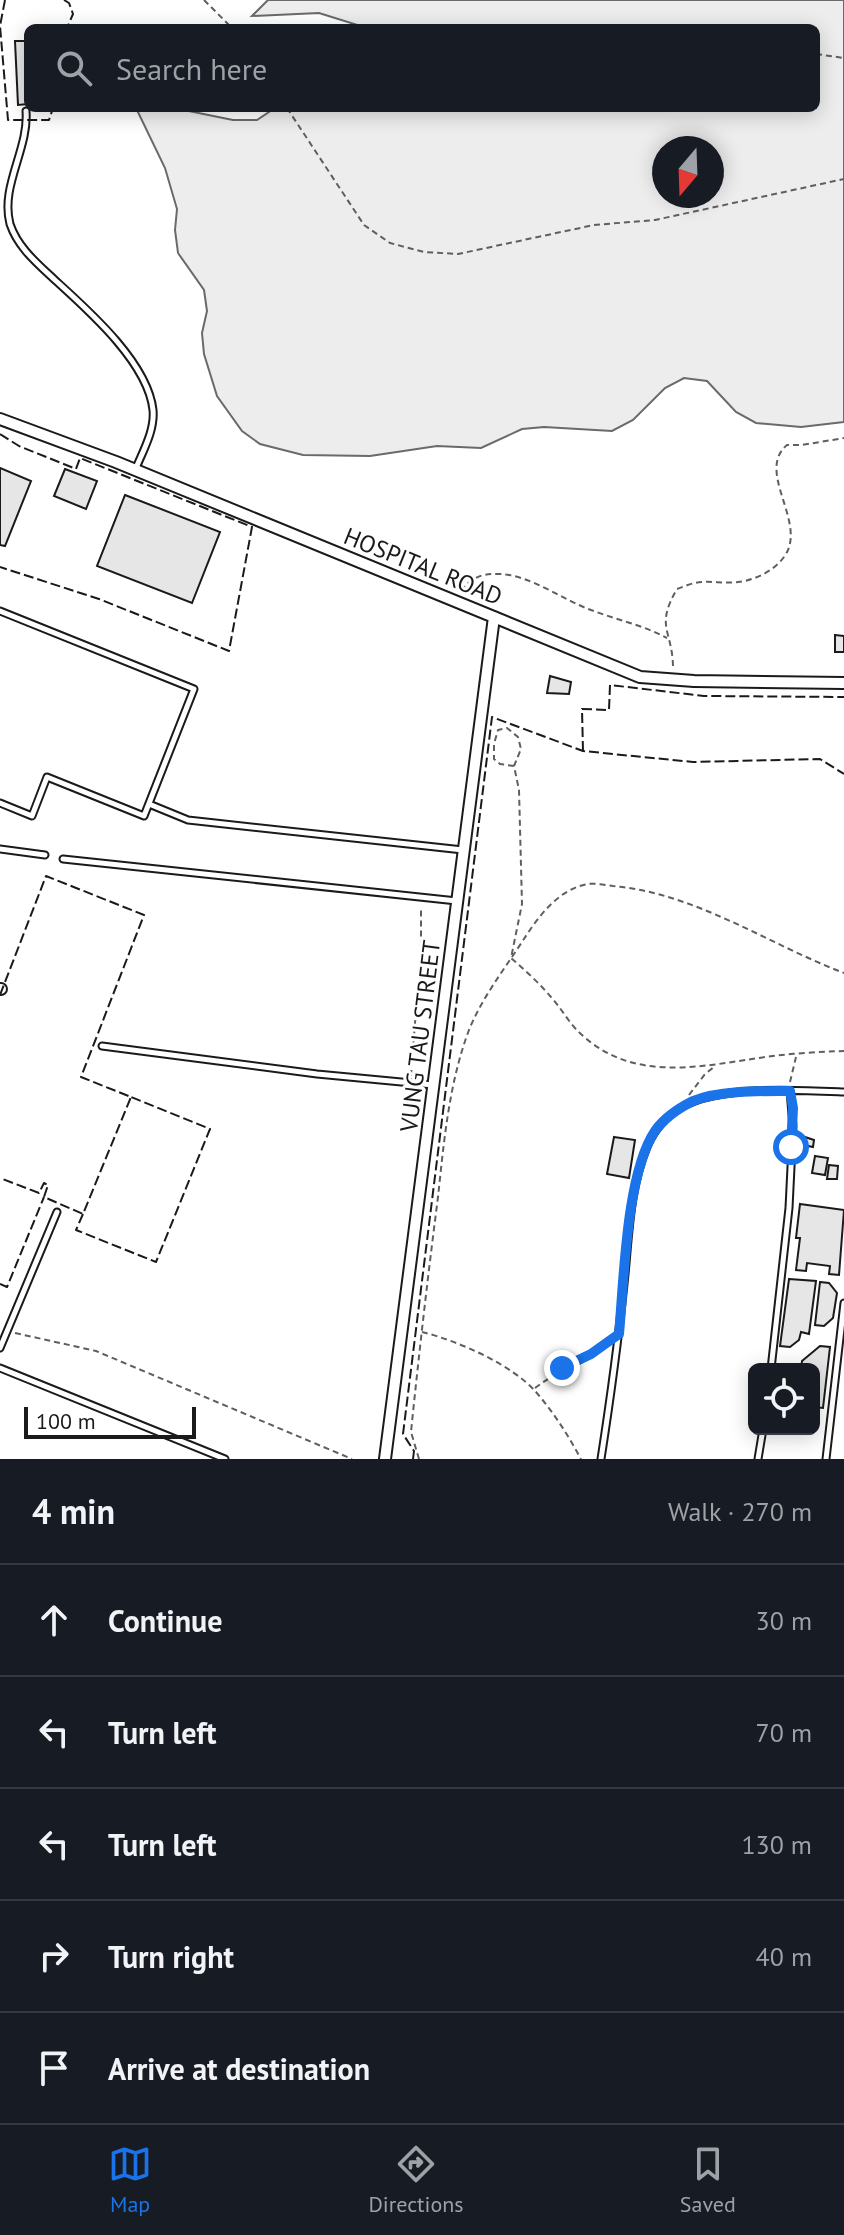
<!DOCTYPE html>
<html lang="en">
<head>
<meta charset="utf-8">
<style>
  body { margin:0; font-family:"PT Sans",sans-serif; background:#20242c; color:#f1f3f6 }
  .controls { position:absolute; right:24px; bottom:24px; display:grid; overflow:hidden; border-radius:12px; box-shadow:0 4px 20px #0003 }
  .controls button { width:72px; height:72px; display:grid; place-items:center; padding:0; border:0; border-bottom:2px solid #363941; background:#171b24; color:#f1f3f6; font:40px sans-serif }
  .compass { position:absolute; left:652px; top:136px; width:72px; height:72px; border-radius:50%; background:#171b24; box-shadow:0 4px 20px #0003; rotate:199deg }
  .scale { position:absolute; left:24px; bottom:20px; width:172px; box-sizing:border-box; padding-left:8px; border:4px solid #1a1a1a; border-top:0; font-size:22px; line-height:28px; white-space:nowrap; color:#1a1a1a; -webkit-text-stroke:6px #fff; paint-order:stroke }
  .stop { position:absolute; width:24px; height:24px; margin:-18px; border:6px solid #1a73e8; border-radius:50%; background:#fff }
  .stop.end { background:#1a73e8; border-color:#fff; box-shadow:0 2px 8px #0008 }
  .list { margin:0; padding:0; list-style:none }
  h2 { display:flex; justify-content:space-between; align-items:center; height:104px; margin:0; padding:0 32px; font-size:34px }
  h2 small { font-size:26px; font-weight:400; color:#9ea1a6 }
  .list li { display:grid; grid-template-columns:52px 1fr auto; gap:24px; align-items:center; box-sizing:border-box; height:112px; padding:0 32px; border-top:2px solid #363941 }
  .list b { display:block; font-size:30px; white-space:nowrap }
  .list em { font-size:26px; font-style:normal; color:#9ea1a6 }
  .icon { flex:none; width:44px; height:44px; fill:none; stroke:currentColor; stroke-width:2; stroke-linecap:round; stroke-linejoin:round }
  .map { position:relative; flex:none; width:844px; height:1459px; overflow:hidden }
  .search { position:absolute; background:#171b24; box-shadow:0 4px 20px #0003; left:24px; right:24px; top:24px; height:88px; display:flex; align-items:center; gap:20px; box-sizing:border-box; padding:0 28px; border-radius:12px; color:#9ea1a6; font-size:30px }
  .sheet { height:664px; background:#171b24 }
  nav { display:flex; justify-content:space-around; align-items:center; box-sizing:border-box; height:112px; border-top:2px solid #363941; background:#171b24; font-size:22px; color:#9ea1a6 }
  nav a { display:grid; justify-items:center; gap:4px }
  nav .on { color:#1a73e8 }
  .map>svg:first-child { display:block }
  .built { fill:#ededed; stroke:#6a6a6a; stroke-width:2; fill-rule:evenodd }
  .building { fill:#e6e6e6; stroke:#1a1a1a; stroke-width:2 }
  .lines { fill:none; stroke-linecap:round; stroke-linejoin:round }
  .lane-casing { stroke:#1a1a1a; stroke-width:9 }
  .street-casing { stroke:#1a1a1a; stroke-width:14 }
  .path { stroke:#5f5f5f; stroke-width:2; stroke-dasharray:6 4; stroke-linecap:butt }
  .lane { stroke:#fff; stroke-width:5 }
  .street { stroke:#fff; stroke-width:10 }
  .fence { stroke:#1a1a1a; stroke-width:2; stroke-dasharray:10 4; stroke-linecap:butt }
  .route { stroke:#1a73e8; stroke-width:10 }
  .labels { text-anchor:middle; dominant-baseline:central; stroke-width:6; stroke-linejoin:round; paint-order:stroke }
  .street-label { font-size:24px; fill:#1a1a1a; stroke:#fff }
</style>
</head>
<body>
<div class="map">
<svg width="844" height="1459" viewBox="0 0 844 1459">
  <rect width="100%" height="100%" fill="#fff"/>
  <!-- built -->
  <path class="built" d="M 268,0 L 844,0 L 844,422 L 801,427 L 756,423 L 736,412 L 707,381 L 684,378 L 665,388 L 633,420 L 612,431 L 544,427 L 522,429 L 481,448 L 437,446 L 370,456 L 303,455 L 260,444 L 242,431 L 217,396 L 204,354 L 202,333 L 207,311 L 204,290 L 178,253 L 175,230 L 177,209 L 165,168 L 136,108 L 174,108 L 233,120 L 257,120 L 275,108 L 816,108 L 816,28 L 367,28 L 319,13 L 252,16 ZM 664,148 L 712,148 L 712,196 L 664,196 Z"/>
  <!-- building -->
  <path class="building" d="M 15,41 L 28,41 L 28,104 L 18,105 Z
    M 0,468 L 31,481 L 5,546 L 0,545 Z
    M 65,469 L 97,481 L 86,509 L 54,496 Z
    M 125,495 L 220,532 L 192,603 L 97,566 Z
    M 835,635 L 844,636 L 844,652 L 835,652 Z
    M 550,676 L 571,682 L 569,694 L 547,693 Z
    M 799,1135 L 814,1140 L 813,1147 L 798,1144 Z
    M 614,1137 L 635,1140 L 629,1178 L 607,1174 Z
    M 815,1156 L 828,1158 L 825,1175 L 812,1173 Z
    M 829,1165 L 838,1166 L 837,1179 L 827,1179 Z
    M 800,1204 L 844,1210 L 839,1275 L 829,1274 L 830,1266 L 807,1263 L 806,1271 L 796,1270 L 800,1238 L 796,1238 Z
    M 789,1279 L 816,1281 L 809,1334 L 801,1332 L 799,1340 L 790,1347 L 780,1346 Z
    M 820,1282 L 829,1283 L 837,1293 L 833,1318 L 824,1326 L 815,1325 Z
    M 820,1346 L 830,1347 L 823,1408 L 814,1407 L 814,1369 L 801,1369 L 802,1361 Z"/>
  <g class="lines">
    <defs>
      <path id="lane" d="M 26,111 C 29,149 0,186 10,224 C 18,248 38,264 56,281 C 89,311 148,363 153,410 C 155,430 143,451 136,468
        M 0,611 L 194,689 L 144,816 L 47,777 L 32,816 L 0,803
        M 149,804 L 188,820 L 463,850
        M 0,849 L 45,855
        M 63,859 L 457,901
        M 102,1046 L 317,1074 L 433,1085
        M 0,1348 L 57,1212
        M 0,1368 L 225,1459
        M 771,1369 L 789,1208 L 793,1126 L 790,1091
        M 601,1459 C 610,1401 618,1343 624,1284 C 629,1239 629,1190 647,1147 C 654,1130 667,1116 682,1107 C 719,1085 801,1090 844,1092
        M 758,1459 L 763,1429
        M 826,1459 L 844,1303"/>
      <path id="street" d="M 0,419 L 116,462 L 640,677 L 694,681 L 844,683
        M 0,989 L 1,989
        M 385,1459 L 494,617"/>
    </defs>
    <!-- lane casing -->
    <use href="#lane" class="lane-casing"/>
    <!-- street casing -->
    <use href="#street" class="street-casing"/>
    <!-- path -->
    <path class="path" d="M 204,0 L 232,28
      M 816,54 L 844,58
      M 287,108 L 364,225 L 390,243 L 424,252 L 458,254 L 594,225 L 655,220 L 844,179
      M 461,591 C 471,578 482,573 498,574 C 529,574 563,600 591,610 C 617,620 643,625 667,638
      M 673,666 C 672,629 655,627 677,589 C 683,587 689,584 695,583 C 709,580 724,584 738,582 C 757,580 780,568 788,550 C 802,517 757,470 787,445 L 802,445 L 844,438
      M 514,766 L 500,764 L 494,759 L 494,744 L 498,730 L 507,728 L 518,737 L 521,749 L 514,766 L 519,790 L 522,904 L 511,958 C 525,970 539,983 551,997 C 562,1009 570,1025 582,1035 C 631,1080 693,1068 752,1059 C 782,1054 814,1052 844,1051
      M 411,1076 L 421,944 L 421,907
      M 790,1082 L 796,1057
      M 689,1095 L 705,1074 L 714,1067
      M 422,1332 C 458,1341 511,1364 536,1392 C 554,1413 568,1435 581,1459
      M 15,1333 L 96,1351 L 352,1459
      M 535,1388 C 559,1370 586,1358 610,1340
      M 419,1459 L 411,1432 C 419,1353 428,1275 438,1197 C 444,1141 449,1083 469,1030 C 482,998 503,971 522,942 C 538,917 558,889 588,884 C 596,883 605,885 613,886 C 695,893 768,944 844,973"/>
    <!-- lane -->
    <use href="#lane" class="lane"/>
    <!-- street -->
    <use href="#street" class="street"/>
    <!-- fence -->
    <path class="fence" d="M 5,0 L 0,26 L 8,120 L 49,120 L 53,108
      M 64,0 L 69,3 L 73,14 L 67,28
      M 0,434 L 19,446 L 76,469 L 80,458 L 252,527 L 229,651 L 99,599 L 0,567
      M 583,751 L 582,709 L 609,710 L 610,685 L 704,696 L 844,697
      M 0,995 L 46,876 L 144,915 L 81,1077 L 131,1097 L 83,1214 L 44,1197 L 48,1185 L 44,1183 L 39,1193 L 0,1178
      M 83,1214 L 76,1230 L 156,1262 L 210,1129 L 131,1097
      M 0,1284 L 7,1287 L 44,1197
      M 413,1459 L 414,1451 L 403,1434 L 492,717 L 583,751 L 693,762 L 820,759 L 844,774"/>
  </g>
  <g class="lines">
    <!-- route -->
    <path class="route" d="M 562,1368 L 591,1354 L 619,1334 C 624,1281 626,1174 655,1131 C 664,1118 679,1108 693,1101 C 719,1090 762,1091 790,1091 L 793,1108 L 791,1147"/>
  </g>
  <g class="labels">
    <!-- street labels -->
    <g class="street-label">
      <text transform="translate(423 566) rotate(22)">HOSPITAL ROAD</text>
      <text transform="translate(420 1036) rotate(-83)">VUNG TAU STREET</text>
    </g>
  </g>
</svg>
<div class="controls">
<button><svg class="icon" aria-label="locate" viewBox="0 0 24 24"><circle cx="12" cy="12" r="6"/><path d="M12 2v4M12 18v4M2 12h4M18 12h4"/></svg></button>
</div>
<svg class="compass" viewBox="-18 -18 36 36"><path d="M0-13l5 13h-10z" fill="#e53935"/><path d="M0 13l5-13h-10z" fill="#9ea1a6"/></svg>
<div class="scale">100 m</div>
<div class="stop" style="left:791px;top:1147px"></div>
<div class="stop end" style="left:562px;top:1368px"></div>
<div class="search"><svg class="icon" aria-label="search" viewBox="0 0 24 24"><circle cx="10" cy="10" r="6"/><path d="M15 15l6 6"/></svg>Search here</div>
</div>
<section class="sheet">
<h2>4 min<small>Walk · 270 m</small></h2>
<ul class="list">
<li><svg class="icon" aria-label="ahead" viewBox="0 0 24 24"><path d="M12 20V5M6 11l6-6 6 6"/></svg><div><b>Continue</b></div><em>30 m</em></li>
<li><svg class="icon" aria-label="left" viewBox="0 0 24 24"><path d="M17 20v-9H6M10 6l-5 5 5 5"/></svg><div><b>Turn left</b></div><em>70 m</em></li>
<li><svg class="icon" aria-label="left" viewBox="0 0 24 24"><path d="M17 20v-9H6M10 6l-5 5 5 5"/></svg><div><b>Turn left</b></div><em>130 m</em></li>
<li><svg class="icon" aria-label="right" viewBox="0 0 24 24"><path d="M7 20v-9h11M14 6l5 5-5 5"/></svg><div><b>Turn right</b></div><em>40 m</em></li>
<li><svg class="icon" aria-label="arrive" viewBox="0 0 24 24"><path d="M6 21V4h12l-3 4 3 4H6"/></svg><div><b>Arrive at destination</b></div></li>
</ul>
</section>
<nav>
<a class="on"><svg class="icon" aria-label="map" viewBox="0 0 24 24"><path d="M3 6l6-2 6 2 6-2v14l-6 2-6-2-6 2zM9 4v14M15 6v14"/></svg>Map</a>
<a><svg class="icon" aria-label="directions" viewBox="0 0 24 24"><path d="M12 3l9 9-9 9-9-9zM9 14v-3h6M13 9l2 2-2 2"/></svg>Directions</a>
<a><svg class="icon" aria-label="saved" viewBox="0 0 24 24"><path d="M7 4h10v16l-5-4-5 4z"/></svg>Saved</a>
</nav>
</body>
</html>
